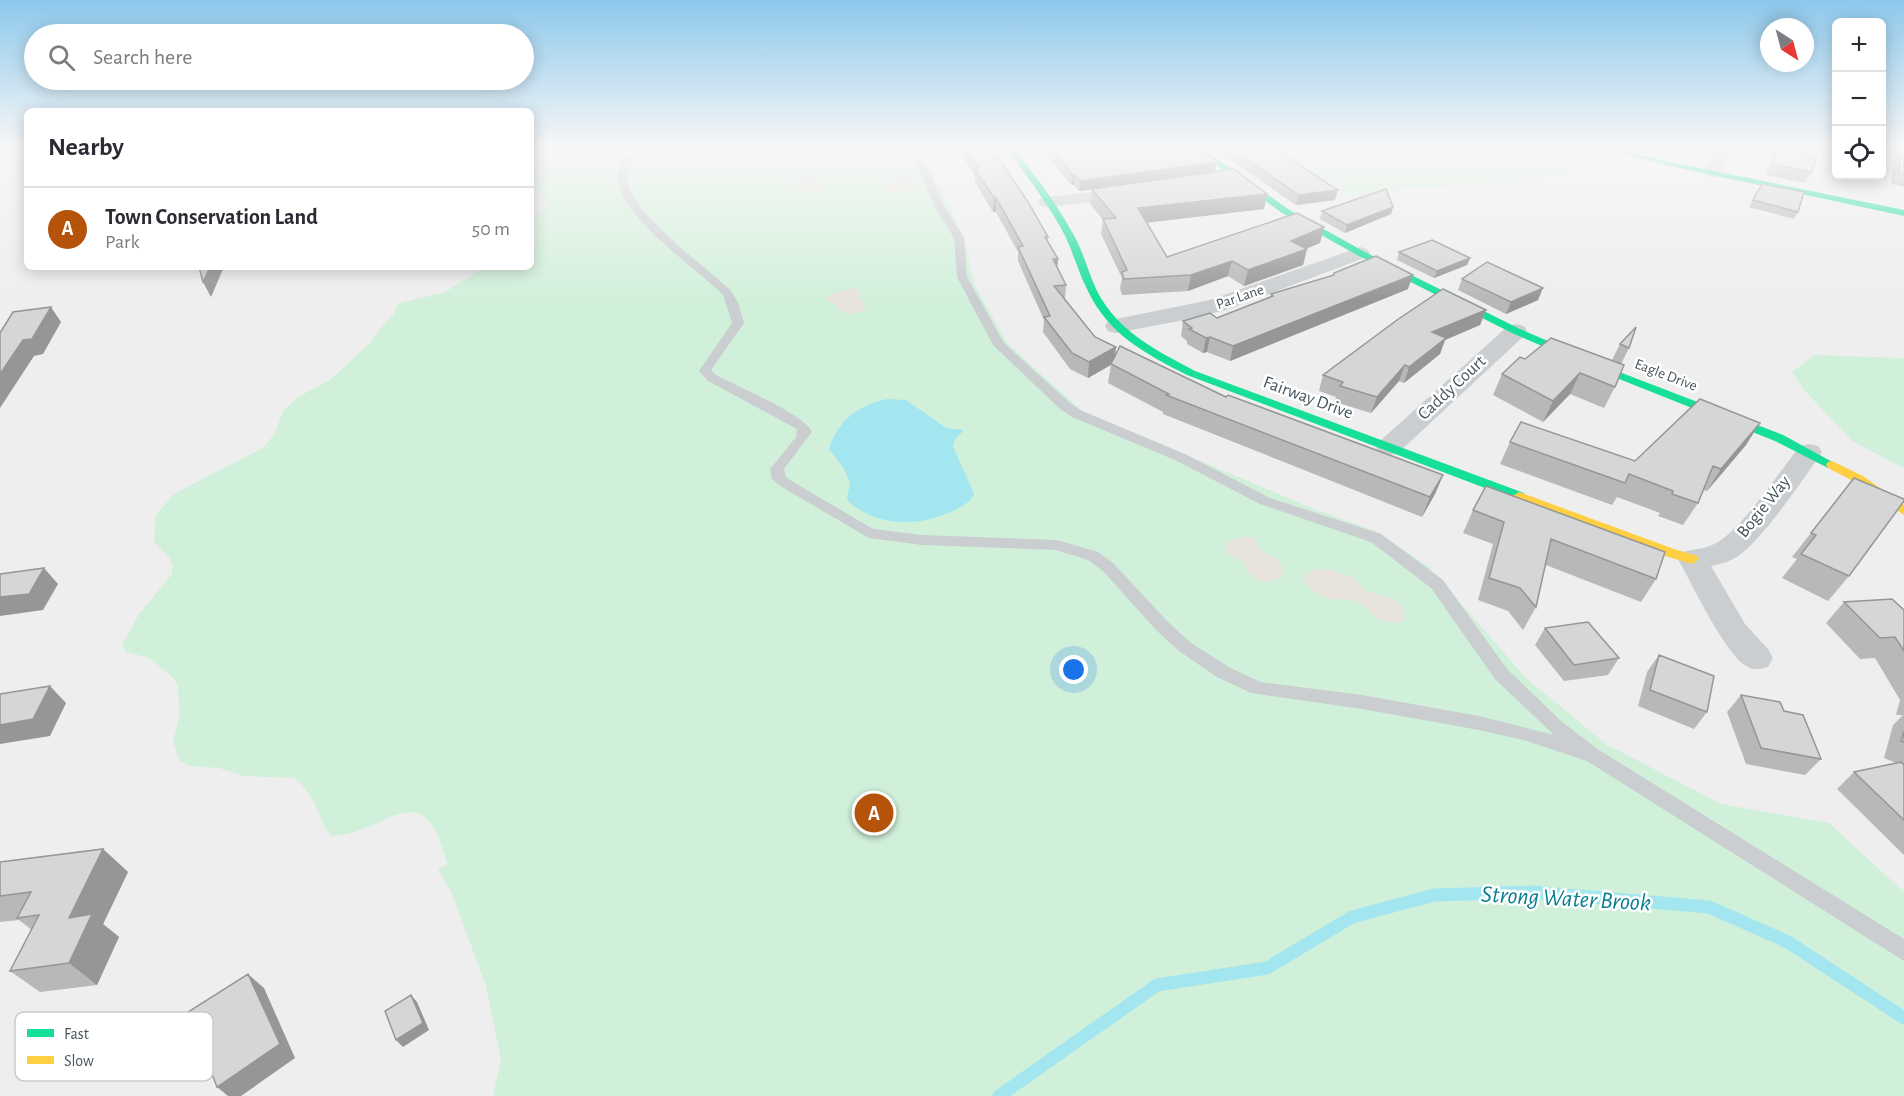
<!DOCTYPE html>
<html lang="en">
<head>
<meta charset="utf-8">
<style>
  body { margin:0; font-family:"Alegreya Sans",sans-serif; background:#f7f7f7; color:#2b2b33 }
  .controls { position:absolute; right:18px; top:18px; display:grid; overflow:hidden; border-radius:9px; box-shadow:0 3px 15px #0003 }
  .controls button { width:54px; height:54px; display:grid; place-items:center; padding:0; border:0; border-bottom:2px solid #e1e1e2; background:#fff; color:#2b2b33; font:30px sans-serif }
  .compass { position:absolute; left:1760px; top:18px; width:54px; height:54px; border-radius:50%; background:#fff; box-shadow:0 3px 15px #0003; rotate:144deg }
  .you { position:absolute; left:1074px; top:670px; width:21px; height:21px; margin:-15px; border:4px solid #fff; border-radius:50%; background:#1a73e8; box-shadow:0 0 0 9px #1a73e833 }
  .badge { display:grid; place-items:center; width:39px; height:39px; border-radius:50%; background:#b45309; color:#fff; font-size:20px; font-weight:700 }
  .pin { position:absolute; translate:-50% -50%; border:3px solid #fff; box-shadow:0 2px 6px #0006 }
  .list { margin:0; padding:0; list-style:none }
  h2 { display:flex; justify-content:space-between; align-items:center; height:78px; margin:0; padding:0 24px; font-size:26px }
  h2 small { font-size:20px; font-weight:400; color:#7c7c81 }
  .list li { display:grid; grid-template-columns:39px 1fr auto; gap:18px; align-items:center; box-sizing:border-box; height:84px; padding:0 24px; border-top:2px solid #e1e1e2 }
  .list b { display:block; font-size:22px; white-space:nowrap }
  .list p { margin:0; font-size:20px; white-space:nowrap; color:#7c7c81 }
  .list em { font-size:20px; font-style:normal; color:#7c7c81 }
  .icon { flex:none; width:33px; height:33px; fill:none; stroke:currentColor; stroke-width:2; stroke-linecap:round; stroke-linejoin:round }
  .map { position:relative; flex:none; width:1904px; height:1096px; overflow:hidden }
  .search { position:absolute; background:#fff; box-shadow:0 3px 15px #0003; left:24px; top:24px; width:510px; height:66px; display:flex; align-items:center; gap:15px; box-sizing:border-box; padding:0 21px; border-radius:33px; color:#7c7c81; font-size:22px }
  .panel { position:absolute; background:#fff; box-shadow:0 3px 15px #0003; left:24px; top:108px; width:510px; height:162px; border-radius:9px }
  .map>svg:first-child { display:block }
  .green { fill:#d1f0da }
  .sand { fill:#e7e3dc }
  .water { fill:#a3e6f0 }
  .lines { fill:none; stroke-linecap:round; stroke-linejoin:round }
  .stream { stroke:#a3e6f0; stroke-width:13 }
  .lane { fill:#caced0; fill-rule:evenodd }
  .street { fill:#caced0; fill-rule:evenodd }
  .fast { fill:#16e098; fill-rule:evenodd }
  .slow { fill:#ffcf43; fill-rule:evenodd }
  .wall { fill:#b7b8b9 }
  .shaded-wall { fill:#959696 }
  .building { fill:#d5d6d7; stroke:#959696; stroke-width:1.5 }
  .labels { text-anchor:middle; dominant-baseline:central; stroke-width:5; stroke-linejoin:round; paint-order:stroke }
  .far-street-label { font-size:15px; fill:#45535c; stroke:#fff }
  .street-label { font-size:18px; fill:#45535c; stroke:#fff }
  .near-water-label { font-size:24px; font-style:italic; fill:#077e8f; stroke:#fff }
  .key { fill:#fff; stroke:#c7cbce; stroke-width:1.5 }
  .key-label { font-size:16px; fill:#45535c }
</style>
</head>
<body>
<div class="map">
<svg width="1904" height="1096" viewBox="0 0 1904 1096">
  <rect width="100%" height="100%" fill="#efeeee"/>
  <!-- green -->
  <path class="green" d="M 531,148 L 921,148 L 965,240 L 974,284 L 1007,343 L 1081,410 L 1314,509 L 1378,532 L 1429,567 L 1526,678 L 1606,744 L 1721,804 L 1829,823 L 1904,892 L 1904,1096 L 493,1096 L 501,1059 L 486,986 L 452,894 L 438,870 L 447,864 C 423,768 387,835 331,836 L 324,826 L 315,804 L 303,786 L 294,778 L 244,776 L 219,768 L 189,766 L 180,761 L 173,741 L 179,718 L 178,686 L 173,678 L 149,658 L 126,652 L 122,645 L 139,614 L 171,575 L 173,566 L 170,559 L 154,542 L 155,518 L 160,510 L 174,494 L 264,447 L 275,433 L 283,411 L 298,397 L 330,380 L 370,343 L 378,331 L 395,313 L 395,308 L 400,303 L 445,292 L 484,267 L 531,267 L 531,221 L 549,205 L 538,193 L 531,190 Z
    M 1267,148 L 1565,148 L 1603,160 L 1556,175 L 1503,183 L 1402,189 L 1353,196 Z
    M 1815,355 L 1904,358 L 1904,468 L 1852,441 L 1804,390 L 1792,372 Z"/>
  <!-- sand -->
  <path class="sand" d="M 807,174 L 816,177 L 822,186 L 820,191 L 807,192 L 795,187 L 800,177 Z
    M 899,174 L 912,175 L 917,183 C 908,193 891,196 880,188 L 894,182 L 893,177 Z
    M 853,288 L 861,294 L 860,299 L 866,306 L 862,311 L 850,314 L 840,311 L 835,304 L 826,301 L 827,296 L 835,292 Z
    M 1242,537 L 1255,538 L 1261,551 L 1278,559 L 1285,573 C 1275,585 1254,583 1246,570 L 1246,563 L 1228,554 L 1224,544 Z
    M 1328,569 L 1353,578 L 1364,590 L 1395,600 L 1404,610 L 1404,618 L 1401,622 C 1371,626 1373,607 1355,601 C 1349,598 1342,600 1336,600 C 1323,599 1311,590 1303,581 L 1304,575 L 1315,570 Z"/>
  <!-- water -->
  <path class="water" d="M 888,399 L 906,400 L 946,428 L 964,430 L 955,439 L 953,446 L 974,494 C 971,502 964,505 957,509 C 923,527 879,528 849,502 L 847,499 L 850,482 L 843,467 L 829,449 C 837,421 859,404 888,399 Z"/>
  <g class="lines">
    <!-- stream -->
    <path class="stream" d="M 999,1096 L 1157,985 L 1267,968 L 1352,917 L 1434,895 L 1532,892 L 1709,907 L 1788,942 L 1904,1018"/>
    <!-- lane -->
    <path class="lane" d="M 633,148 L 642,148 C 636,156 628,165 627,176 C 625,210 707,267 731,291 L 738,303 L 744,323 L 711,370 L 716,375 C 736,386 804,414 812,432 L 784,469 L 786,477 L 790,480 L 873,529 L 922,535 L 1057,540 L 1098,552 L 1113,563 L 1168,622 L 1191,643 L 1229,667 L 1260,682 L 1362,695 L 1479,716 L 1554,735 L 1495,679 L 1431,588 L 1371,542 L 1260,504 L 1175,460 L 1072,417 L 1060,409 L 993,345 L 957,277 L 954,238 L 934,206 L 911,148 L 919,148 L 944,206 L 964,238 L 967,277 L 1004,343 L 1070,403 L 1082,411 L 1185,454 L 1270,498 L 1381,534 L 1443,580 L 1507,669 L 1561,721 L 1599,750 L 1904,939 L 1904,961 L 1587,761 L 1523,740 L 1479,730 L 1362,709 L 1251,693 L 1217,677 L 1179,651 L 1156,630 L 1103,571 L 1088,560 L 1056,550 L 922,545 L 869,538 L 780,486 L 772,479 L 770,469 L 796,437 L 797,429 L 708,381 L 699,371 L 732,323 L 723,295 C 694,266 626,222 618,181 C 616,169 626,156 633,148 Z"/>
    <!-- street -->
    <path class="street" d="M 1718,148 L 1734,148 L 1719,177 L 1707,177 L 1704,173 Z
      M 1129,188 L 1135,189 L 1138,193 L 1135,197 L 1047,207 L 1041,206 L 1038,202 L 1041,198 L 1047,197 Z
      M 1360,247 L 1367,249 L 1370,253 L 1367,257 L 1226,310 L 1184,320 L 1116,333 L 1108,331 L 1105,326 L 1108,321 L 1116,319 L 1210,300 Z
      M 1516,324 L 1524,326 L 1527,331 L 1524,336 L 1398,453 L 1389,455 L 1380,453 L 1376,447 L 1380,441 L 1508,326 Z
      M 1809,444 L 1818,446 L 1822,452 C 1803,480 1766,534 1741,554 C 1732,561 1721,564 1711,566 L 1745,624 L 1768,649 L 1773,658 L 1768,667 C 1761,669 1753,671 1746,666 C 1724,652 1692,584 1678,559 L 1682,552 C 1694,549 1707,549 1718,542 C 1743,527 1780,471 1800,446 Z"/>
    <!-- fast -->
    <path class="fast" d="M 1007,148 L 1015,148 C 1034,175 1056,202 1072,232 C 1083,250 1088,272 1097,291 C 1118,332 1156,350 1195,371 L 1524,493 L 1525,496 L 1524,499 L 1514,499 L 1187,375 C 1146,354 1109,335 1088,291 C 1078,272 1073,251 1063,232 C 1048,203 1026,176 1007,148 Z
      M 1193,148 L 1202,148 L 1288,209 L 1363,251 L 1520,329 L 1622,373 L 1783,435 L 1838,465 L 1836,468 L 1828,468 L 1775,441 L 1614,377 L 1512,333 L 1357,255 L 1282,213 Z
      M 1602,148 L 1615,148 L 1670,162 L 1904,210 L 1904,216 L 1670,166 Z"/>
    <!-- slow -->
    <path class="slow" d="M 1832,461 L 1863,476 L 1904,505 L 1904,515 L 1855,482 L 1828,468 L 1826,465 L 1828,462 Z
      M 1519,492 L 1674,549 L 1697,556 L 1699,559 L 1692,564 L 1665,556 L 1514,499 L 1513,496 Z"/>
  </g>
  <!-- wall -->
  <path class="wall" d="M 957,148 L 992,148 L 1048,237 L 1048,241 L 1058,259 L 1057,267 L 1066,285 L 1065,299 L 1095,337 L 1116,347 L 1115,356 L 1443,475 L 1435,494 L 1422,517 L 1163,414 L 1163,412 L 1108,383 L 1111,365 L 1088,378 L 1070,369 L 1043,332 L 1044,320 L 1018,261 L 1018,252 L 996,212 L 993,212 L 975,182 L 975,176 Z
    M 1041,148 L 1199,148 L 1217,162 L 1215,172 L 1079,191 L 1074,185 L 1071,185 Z
    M 1213,148 L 1273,148 L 1335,200 L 1296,205 Z
    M 1772,148 L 1804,148 L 1802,152 L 1808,157 L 1812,172 L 1805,183 L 1766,175 L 1774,154 L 1770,153 Z
    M 1896,148 L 1904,148 L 1904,187 L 1891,184 Z
    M 1762,184 L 1798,212 L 1794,219 L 1749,207 Z
    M 1092,189 L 1267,194 L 1264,209 L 1147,222 L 1167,257 L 1324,227 L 1320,243 L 1306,249 L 1307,249 L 1303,265 L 1244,286 L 1228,276 L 1188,291 L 1122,295 L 1120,288 L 1122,278 L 1101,234 L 1103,220 L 1090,204 Z
    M 1393,207 L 1391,214 L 1345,233 L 1320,219 L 1322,211 Z
    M 1399,252 L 1470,258 L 1467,265 L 1434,278 L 1397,260 Z
    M 1334,273 L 1408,289 L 1230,361 L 1207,352 L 1203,353 L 1187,344 L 1187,341 L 1181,336 L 1183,321 L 1217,318 L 1270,297 L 1271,294 L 1333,275 Z
    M 1462,279 L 1538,300 L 1506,314 L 1458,290 Z
    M 1486,310 L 1480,325 L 1445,340 L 1440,354 L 1404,383 L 1399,381 L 1371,413 L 1335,402 L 1336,397 L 1319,391 L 1323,375 Z
    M 1551,338 L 1615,387 L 1604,408 L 1570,394 L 1543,422 L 1493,395 L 1502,374 L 1525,359 Z
    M 1620,344 L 1629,348 L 1621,364 L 1612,360 Z
    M 1510,442 L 1635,461 L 1746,445 L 1707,491 L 1703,490 L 1698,503 L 1683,525 L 1658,516 L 1660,513 L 1617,497 L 1612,505 L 1500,464 Z
    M 1854,478 L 1849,576 L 1828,601 L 1782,578 L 1797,559 L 1792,557 Z
    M 1473,510 L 1656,579 L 1641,602 L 1546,565 L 1536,607 L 1523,630 L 1508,611 L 1478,600 L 1493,544 L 1463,533 Z
    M 1844,602 L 1904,610 L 1904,855 L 1837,789 L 1854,772 L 1896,763 L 1884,758 L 1893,725 L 1903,715 L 1896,715 L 1900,700 L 1875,658 L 1860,659 L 1826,623 Z
    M 1545,628 L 1619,658 L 1608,675 L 1564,681 L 1535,645 Z
    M 1659,655 L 1707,712 L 1694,729 L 1638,706 L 1647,672 Z
    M 1741,695 L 1784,711 L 1821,759 L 1805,775 L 1746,764 L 1727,712 Z
    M 103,849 L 128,872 L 103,924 L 119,937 L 97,985 L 40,992 L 10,971 L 32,930 L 19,920 L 0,922 L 0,862 Z"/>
  <!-- shaded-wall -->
  <path class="shaded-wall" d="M 1217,162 L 1215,172 L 1079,191 L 1080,181 Z
    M 1072,175 L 1075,175 L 1074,185 L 1071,185 Z
    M 1338,190 L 1335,200 L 1296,205 L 1299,195 Z
    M 1267,194 L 1264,209 L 1136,224 L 1138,208 Z
    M 994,198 L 996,198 L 996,212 L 993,212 Z
    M 1393,207 L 1391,214 L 1345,233 L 1347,225 Z
    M 1324,227 L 1320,243 L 1292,254 L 1307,249 L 1303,265 L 1244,286 L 1248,270 L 1291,241 Z
    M 1470,258 L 1467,265 L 1434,278 L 1437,271 Z
    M 1053,259 L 1058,259 L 1057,273 Z
    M 1232,261 L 1228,276 L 1188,291 L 1191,275 Z
    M 210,267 L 224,267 L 211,297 L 203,282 Z
    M 1413,275 L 1408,289 L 1230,361 L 1233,346 Z
    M 1543,288 L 1538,300 L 1506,314 L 1511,302 Z
    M 51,307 L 61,322 L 43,354 L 34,356 L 0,408 L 0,374 L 23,340 Z
    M 1486,310 L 1480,325 L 1445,340 L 1440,354 L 1404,383 L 1409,367 L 1432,332 Z
    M 1210,337 L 1207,352 L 1203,353 L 1206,338 Z
    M 1116,347 L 1114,363 L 1088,378 L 1089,362 Z
    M 1405,365 L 1399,381 L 1371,413 L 1377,397 Z
    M 1580,373 L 1570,394 L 1543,422 L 1553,401 Z
    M 1760,423 L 1746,445 L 1707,491 L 1721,469 Z
    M 1443,475 L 1435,494 L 1422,517 L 1430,497 Z
    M 44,568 L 58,584 L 43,610 L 0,616 L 0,597 Z
    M 50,686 L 66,703 L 50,736 L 0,744 L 0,725 Z
    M 103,849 L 128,872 L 103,924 L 119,937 L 97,985 L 69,963 L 69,918 Z
    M 248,974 L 264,988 L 295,1058 L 241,1096 L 228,1096 L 217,1087 Z
    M 411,995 L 417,1002 L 429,1030 L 403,1047 L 396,1040 Z"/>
  <!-- building -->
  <path class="building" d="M 965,148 L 992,148 L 1028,202 L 1048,237 L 1045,237 L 1058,259 L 1053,259 L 1066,285 L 1054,286 L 1095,337 L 1116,347 L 1089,362 L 1072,353 L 1044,317 L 1050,316 L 1018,247 L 1023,246 L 996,198 L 994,198 L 975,169 L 978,168 Z
    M 1050,148 L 1199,148 L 1217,162 L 1080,181 L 1075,175 L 1072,175 Z
    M 1229,148 L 1273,148 L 1338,190 L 1299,195 Z
    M 1778,148 L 1804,148 L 1802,152 L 1809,153 L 1808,157 L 1816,158 L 1812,172 L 1772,164 Z
    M 1901,148 L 1904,148 L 1904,173 L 1899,172 Z
    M 1234,169 L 1267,194 L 1138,208 L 1167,257 L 1297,213 L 1324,227 L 1291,241 L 1307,249 L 1248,270 L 1232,261 L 1191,275 L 1124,279 L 1122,272 L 1127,270 L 1103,219 L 1116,218 L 1092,189 Z
    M 1762,184 L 1804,192 L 1798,212 L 1753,200 Z
    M 1386,189 L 1393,207 L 1347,225 L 1322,211 Z
    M 1432,240 L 1470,258 L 1437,271 L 1399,252 Z
    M 1376,256 L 1413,275 L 1233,346 L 1210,337 L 1206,338 L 1189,329 L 1192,328 L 1183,321 L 1210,313 L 1217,318 L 1273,296 L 1271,294 L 1334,275 L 1334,273 Z
    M 1487,262 L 1543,288 L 1511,302 L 1462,279 Z
    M 199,267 L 210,267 L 203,282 Z
    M 1443,289 L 1486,310 L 1432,332 L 1446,338 L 1409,367 L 1405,365 L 1377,397 L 1340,386 L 1343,382 L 1323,375 L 1397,320 Z
    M 51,307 L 32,339 L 23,340 L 0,374 L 0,333 L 13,312 Z
    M 1636,327 L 1629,348 L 1620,344 Z
    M 1551,338 L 1624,365 L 1615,387 L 1580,373 L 1553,401 L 1502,374 L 1520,357 L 1525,359 Z
    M 1120,346 L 1226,397 L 1228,395 L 1443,475 L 1430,497 L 1166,395 L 1169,394 L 1111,364 Z
    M 1700,399 L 1760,423 L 1721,469 L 1713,466 L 1698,503 L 1672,494 L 1673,491 L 1629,474 L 1625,483 L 1510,442 L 1521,422 L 1635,461 Z
    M 1854,478 L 1904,499 L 1904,501 L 1849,576 L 1801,554 L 1816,535 L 1811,533 Z
    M 1486,486 L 1665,552 L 1656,579 L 1551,539 L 1536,607 L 1520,588 L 1489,578 L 1504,522 L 1473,510 Z
    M 44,568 L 29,594 L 0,597 L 0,574 Z
    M 1892,599 L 1904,610 L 1904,651 L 1895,637 L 1880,638 L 1844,602 Z
    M 1588,622 L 1619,658 L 1574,665 L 1545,628 Z
    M 1659,655 L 1714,676 L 1707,712 L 1650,690 Z
    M 50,686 L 33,719 L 0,725 L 0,694 Z
    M 1741,695 L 1780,702 L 1784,711 L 1803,715 L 1821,759 L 1761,748 Z
    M 1904,731 L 1904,742 L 1901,741 Z
    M 1901,762 L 1904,765 L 1904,820 L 1854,772 Z
    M 103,849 L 69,918 L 92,914 L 69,963 L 10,971 L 39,915 L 17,918 L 31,892 L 0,896 L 0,862 Z
    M 248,974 L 280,1044 L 217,1087 L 188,1012 Z
    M 411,995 L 423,1023 L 396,1040 L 385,1011 Z"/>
  <!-- sky -->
  <linearGradient id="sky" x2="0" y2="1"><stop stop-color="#8cc8eb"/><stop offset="0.49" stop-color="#f8f7f7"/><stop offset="1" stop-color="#f8f7f7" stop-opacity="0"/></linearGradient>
  <rect width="1904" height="301" fill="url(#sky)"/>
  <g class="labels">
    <!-- far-street labels -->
    <g class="far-street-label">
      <text transform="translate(1240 297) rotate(-19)">Par Lane</text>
      <text transform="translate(1666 375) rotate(21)">Eagle Drive</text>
    </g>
    <!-- street labels -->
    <g class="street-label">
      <text transform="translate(1452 388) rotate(-43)">Caddy Court</text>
      <text transform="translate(1308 398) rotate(20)">Fairway Drive</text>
      <text transform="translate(1764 507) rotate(-51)">Bogie Way</text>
    </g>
    <!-- near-water labels -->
    <g class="near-water-label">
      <text transform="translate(1566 899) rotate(3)">Strong Water Brook</text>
    </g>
  </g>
  <!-- legend -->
  <rect x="15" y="1012" width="198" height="69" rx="9" class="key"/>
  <rect x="27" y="1029" width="27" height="8" fill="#16e098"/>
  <rect x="27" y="1056" width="27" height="8" fill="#ffcf43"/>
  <g class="key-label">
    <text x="64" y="1039">Fast</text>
    <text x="64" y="1066">Slow</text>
  </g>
</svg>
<div class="controls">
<button>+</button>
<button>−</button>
<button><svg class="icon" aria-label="locate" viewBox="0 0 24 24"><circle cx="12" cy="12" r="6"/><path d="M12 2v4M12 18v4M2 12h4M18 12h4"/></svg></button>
</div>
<svg class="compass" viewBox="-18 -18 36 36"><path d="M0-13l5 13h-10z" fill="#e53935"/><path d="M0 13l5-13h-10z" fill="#7c7c81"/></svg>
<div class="you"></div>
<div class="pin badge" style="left:874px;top:813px">A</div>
<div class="search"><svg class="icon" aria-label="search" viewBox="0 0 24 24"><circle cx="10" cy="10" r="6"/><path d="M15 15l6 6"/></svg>Search here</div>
<section class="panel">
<h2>Nearby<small></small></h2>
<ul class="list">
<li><span class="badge">A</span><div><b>Town Conservation Land</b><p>Park</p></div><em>50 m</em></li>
</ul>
</section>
</div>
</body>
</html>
